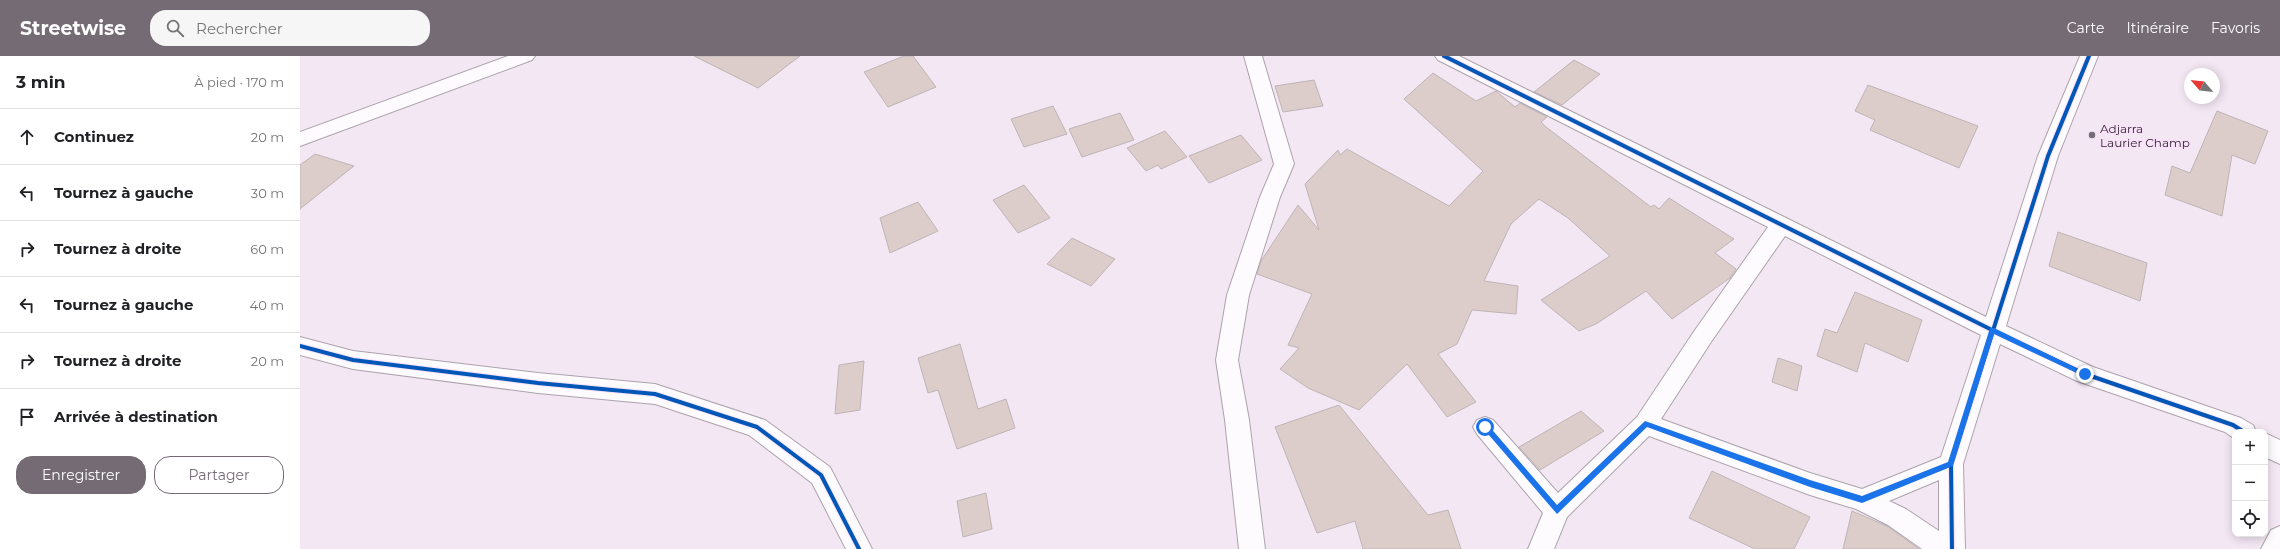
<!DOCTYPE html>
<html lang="fr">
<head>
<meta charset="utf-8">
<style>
  body { margin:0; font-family:Montserrat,sans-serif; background:#f6f6f6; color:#202124 }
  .controls { position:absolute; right:12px; bottom:12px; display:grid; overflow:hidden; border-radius:8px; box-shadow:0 2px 10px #0003 }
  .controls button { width:36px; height:36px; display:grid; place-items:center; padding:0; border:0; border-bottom:1px solid #e0e0e0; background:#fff; color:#202124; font:20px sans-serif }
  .compass { position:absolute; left:1884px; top:12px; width:36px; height:36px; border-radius:50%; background:#fff; box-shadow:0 2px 10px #0003; rotate:298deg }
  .stop { position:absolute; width:12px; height:12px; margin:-9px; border:3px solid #1a73e8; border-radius:50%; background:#fff }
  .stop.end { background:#1a73e8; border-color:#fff; box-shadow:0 1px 4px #0008 }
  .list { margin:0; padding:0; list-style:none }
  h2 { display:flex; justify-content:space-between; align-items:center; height:52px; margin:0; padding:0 16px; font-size:17px }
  h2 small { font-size:13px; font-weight:400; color:#757577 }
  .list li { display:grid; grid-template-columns:26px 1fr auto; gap:12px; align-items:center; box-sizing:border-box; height:56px; padding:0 16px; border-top:1px solid #e0e0e0 }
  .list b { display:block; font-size:15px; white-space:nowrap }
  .list em { font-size:13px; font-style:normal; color:#757577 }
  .actions { display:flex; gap:8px; padding:12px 16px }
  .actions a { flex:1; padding:9px 0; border:1px solid #756b75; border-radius:16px; text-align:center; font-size:14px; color:#756b75 }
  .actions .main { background:#756b75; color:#fff }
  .icon { flex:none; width:22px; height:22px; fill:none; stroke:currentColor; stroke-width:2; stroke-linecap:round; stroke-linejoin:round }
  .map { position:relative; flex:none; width:1980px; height:493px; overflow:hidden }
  header { display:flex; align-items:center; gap:24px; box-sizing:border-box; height:56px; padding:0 20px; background:#756b75; color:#fff }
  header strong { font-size:19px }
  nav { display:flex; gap:22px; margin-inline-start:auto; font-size:14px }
  .search { width:280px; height:36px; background:#f6f6f6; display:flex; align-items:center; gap:10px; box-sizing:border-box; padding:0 14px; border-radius:16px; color:#757577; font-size:15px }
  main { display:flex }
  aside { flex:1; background:#fff }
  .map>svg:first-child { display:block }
  .building { fill:#ddcdca; stroke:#beb4b6 }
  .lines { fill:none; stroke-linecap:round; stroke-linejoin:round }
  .minor-casing { stroke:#aca3ac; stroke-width:2 }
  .minor { fill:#fdfbfd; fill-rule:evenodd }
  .cycleway-casing { stroke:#f9e2f9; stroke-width:6 }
  .cycleway { stroke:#0057b8; stroke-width:4 }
  .route { fill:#1a73e8 }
  .poi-dot { fill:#756b75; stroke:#f9e2f9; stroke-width:1.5 }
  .labels { text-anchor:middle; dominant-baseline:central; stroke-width:3.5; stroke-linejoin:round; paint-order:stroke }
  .poi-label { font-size:12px; fill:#302830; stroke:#f9e2f9; text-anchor:start }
</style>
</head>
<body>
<header>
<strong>Streetwise</strong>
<div class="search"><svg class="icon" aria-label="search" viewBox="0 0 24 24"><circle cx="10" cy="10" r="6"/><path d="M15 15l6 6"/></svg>Rechercher</div>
<nav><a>Carte</a><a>Itinéraire</a><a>Favoris</a></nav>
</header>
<main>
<aside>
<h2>3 min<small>À pied · 170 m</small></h2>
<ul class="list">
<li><svg class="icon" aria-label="ahead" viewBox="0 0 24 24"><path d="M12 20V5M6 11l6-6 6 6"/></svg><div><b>Continuez</b></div><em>20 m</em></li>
<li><svg class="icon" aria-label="left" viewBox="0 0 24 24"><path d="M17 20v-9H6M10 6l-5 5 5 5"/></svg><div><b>Tournez à gauche</b></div><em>30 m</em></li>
<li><svg class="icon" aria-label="right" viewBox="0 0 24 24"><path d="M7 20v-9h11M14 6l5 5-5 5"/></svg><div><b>Tournez à droite</b></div><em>60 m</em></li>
<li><svg class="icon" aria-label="left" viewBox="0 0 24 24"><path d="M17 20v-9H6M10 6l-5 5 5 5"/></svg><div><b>Tournez à gauche</b></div><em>40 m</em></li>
<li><svg class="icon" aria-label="right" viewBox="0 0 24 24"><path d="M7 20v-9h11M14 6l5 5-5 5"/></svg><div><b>Tournez à droite</b></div><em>20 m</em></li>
<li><svg class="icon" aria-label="arrive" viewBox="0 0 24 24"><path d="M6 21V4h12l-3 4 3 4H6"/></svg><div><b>Arrivée à destination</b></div></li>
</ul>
<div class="actions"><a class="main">Enregistrer</a><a>Partager</a></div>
</aside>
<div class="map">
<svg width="1980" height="493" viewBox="0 0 1980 493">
  <rect width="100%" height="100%" fill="#f4e7f4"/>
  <!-- building -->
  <path class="building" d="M 394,0 L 500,0 L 458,32 Z
    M 604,0 L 613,0 L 636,31 L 588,51 L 564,16 Z
    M 1274,4 L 1300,18 L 1262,49 L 1234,36 Z
    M 1133,17 L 1176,45 L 1196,35 L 1215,51 L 1220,47 L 1247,61 L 1241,66 L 1246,71 L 1351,151 L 1354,149 L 1359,153 L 1369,142 L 1434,183 L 1415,197 L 1436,213 L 1430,222 L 1372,263 L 1346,235 L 1296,268 L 1279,275 L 1241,244 L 1310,200 L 1268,162 L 1239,143 L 1211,168 L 1184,225 L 1218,230 L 1216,258 L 1172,254 L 1157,288 L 1138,298 L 1176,346 L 1147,361 L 1107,308 L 1059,354 L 1008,332 L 980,313 L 999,292 L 988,289 L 1012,238 L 957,218 L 961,205 L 998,149 L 1019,174 L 1005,128 L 1038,94 L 1040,99 L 1047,93 L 1149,150 L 1183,115 L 1104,43 Z
    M 1014,24 L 1023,50 L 983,56 L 975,30 Z
    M 1568,29 L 1678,70 L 1659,112 L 1570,74 L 1575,64 L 1555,55 Z
    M 753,50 L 767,78 L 724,91 L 711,63 Z
    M 1917,55 L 1968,75 L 1955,108 L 1932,99 L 1922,160 L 1865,139 L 1872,110 L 1890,117 Z
    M 820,57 L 834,84 L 782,101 L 769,73 Z
    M 865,75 L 887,101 L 861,113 L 858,109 L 846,115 L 827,92 Z
    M 941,79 L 962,104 L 909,127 L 889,100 Z
    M 15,98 L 54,110 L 0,153 L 0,109 Z
    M 724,129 L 750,162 L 718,177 L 693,144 Z
    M 618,146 L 638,175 L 590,197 L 580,162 Z
    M 1758,176 L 1847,207 L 1840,245 L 1749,210 Z
    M 772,182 L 815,203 L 791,230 L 747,208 Z
    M 1555,236 L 1622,264 L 1608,306 L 1565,287 L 1557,316 L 1517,300 L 1525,273 L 1537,277 Z
    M 660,288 L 678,353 L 706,343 L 715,372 L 657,393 L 638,334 L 628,337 L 618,302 Z
    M 1478,302 L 1502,310 L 1497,335 L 1472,326 Z
    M 564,305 L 560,354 L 535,358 L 539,309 Z
    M 1039,349 L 1128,459 L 1148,454 L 1161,493 L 1063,493 L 1055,465 L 1017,477 L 975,371 Z
    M 1281,355 L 1304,375 L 1240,414 L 1219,391 Z
    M 1412,415 L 1510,461 L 1494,493 L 1455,493 L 1389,462 Z
    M 686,437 L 692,473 L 663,481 L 657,445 Z
    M 1552,455 L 1587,470 L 1619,493 L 1543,493 Z"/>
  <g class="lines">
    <defs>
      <path id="minor" d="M 208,0 L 235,0 L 232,4 L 0,90 L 0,76 Z
        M 944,0 L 962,0 L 994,108 L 980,141 L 949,239 L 938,304 L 949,364 L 965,493 L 939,493 L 925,364 L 916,304 L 927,239 L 960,141 L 974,108 Z
        M 1135,0 L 1159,0 L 1686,261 L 1738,100 L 1780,0 L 1798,0 L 1758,100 L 1706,270 L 1793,311 L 1941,362 L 1953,369 L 1956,376 L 1935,376 L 1935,383 L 1925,376 L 1777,325 L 1700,288 L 1663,408 L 1665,493 L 1622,493 L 1588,469 L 1556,453 L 1510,439 L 1349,380 L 1267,461 L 1254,493 L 1228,493 L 1243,457 L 1177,378 L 1173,371 L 1177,364 L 1185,361 L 1193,364 L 1258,437 L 1337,361 L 1395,274 L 1468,171 L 1138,4 ZM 1485,180 L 1681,279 L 1641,401 L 1562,433 L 1510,417 L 1361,363 L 1411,286 ZM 1639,424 L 1639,475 L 1606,453 L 1589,445 Z
        M 0,281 L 53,295 L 238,317 L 355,328 L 465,364 L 530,411 L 572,493 L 546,493 L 512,427 L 449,379 L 355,348 L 238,337 L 53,313 L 0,299 Z
        M 1965,377 L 1980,384 L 1980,408 L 1965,401 Z
        M 1980,470 L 1980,493 L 1961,493 L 1971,474 Z"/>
    </defs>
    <!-- minor casing -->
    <use href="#minor" class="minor-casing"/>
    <!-- minor -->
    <use href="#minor" class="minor"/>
    <defs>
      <path id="cycleway" d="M 1144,0 L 1692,274 L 1785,318 L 1933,369 L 1944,376
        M 0,290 L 53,304 L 238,327 L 355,338 L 457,371 L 521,419 L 559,493
        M 1652,493 L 1651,408 L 1748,100 L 1789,0"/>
    </defs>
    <!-- cycleway casing -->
    <use href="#cycleway" class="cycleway-casing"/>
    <!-- cycleway -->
    <use href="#cycleway" class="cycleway"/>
  </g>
  <!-- route -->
  <path class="route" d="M 1690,272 L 1694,272 L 1788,318 L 1783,320 L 1694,278 L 1653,410 L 1562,447 L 1510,431 L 1347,371 L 1257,458 L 1182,371 L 1185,368 L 1188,369 L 1257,449 L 1345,365 L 1510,424 L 1562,440 L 1648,406 Z"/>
  <!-- markers -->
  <circle class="poi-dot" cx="1792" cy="79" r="4"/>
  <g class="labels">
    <!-- poi labels -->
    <g class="poi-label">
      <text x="1800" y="72">Adjarra<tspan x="1800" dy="14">Laurier Champ</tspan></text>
    </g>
  </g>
</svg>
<div class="controls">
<button>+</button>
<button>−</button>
<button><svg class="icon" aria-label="locate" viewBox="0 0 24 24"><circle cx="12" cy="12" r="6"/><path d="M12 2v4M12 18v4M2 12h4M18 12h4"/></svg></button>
</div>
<svg class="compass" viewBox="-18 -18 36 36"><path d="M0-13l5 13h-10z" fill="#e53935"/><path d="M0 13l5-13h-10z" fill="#757577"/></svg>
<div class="stop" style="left:1185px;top:371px"></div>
<div class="stop end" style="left:1785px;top:318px"></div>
</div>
</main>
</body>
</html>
